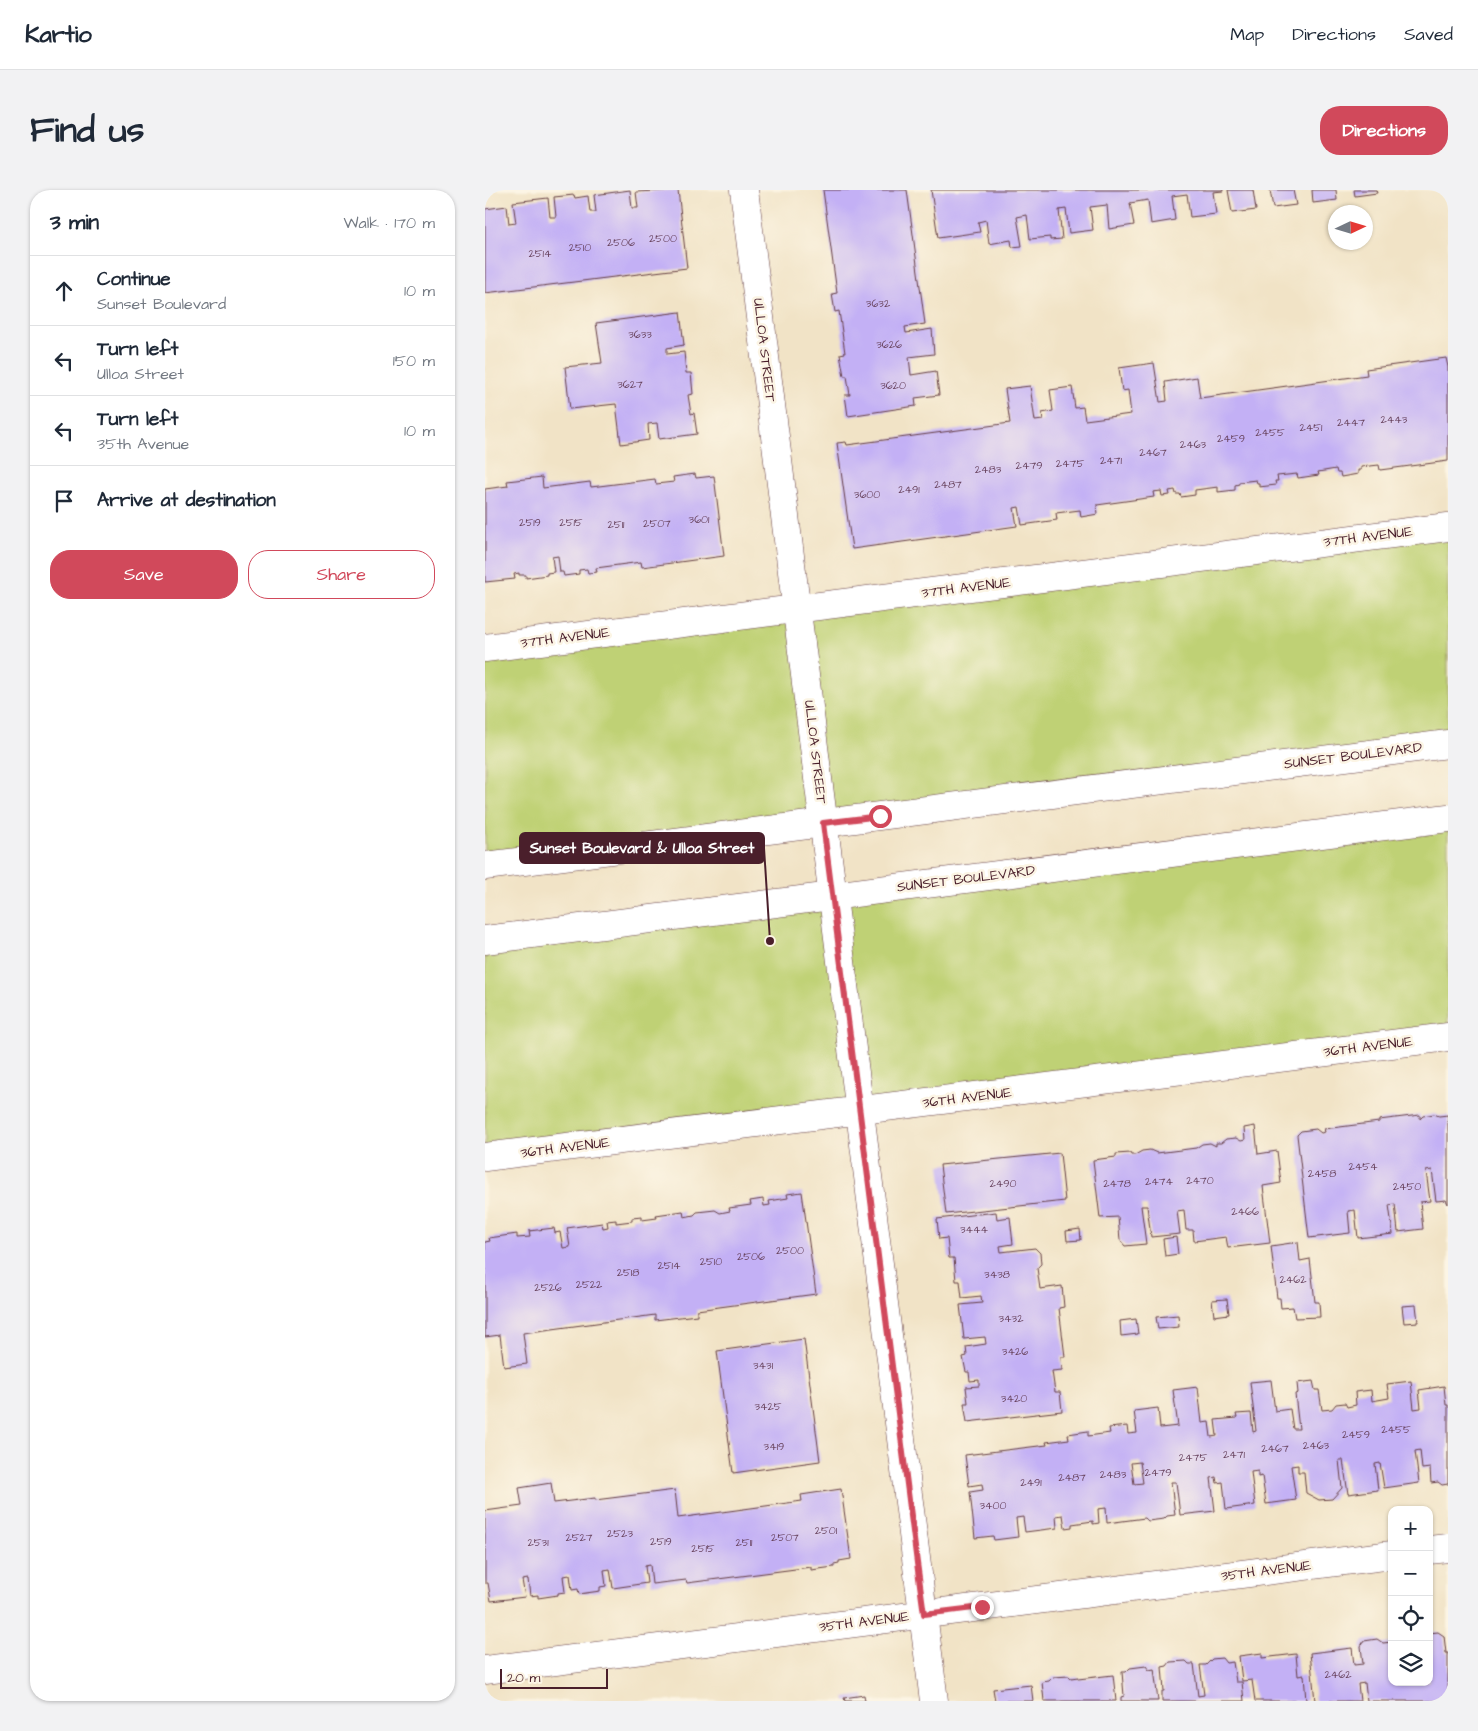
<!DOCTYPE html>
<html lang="en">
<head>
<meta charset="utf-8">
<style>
  body { margin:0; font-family:"Architects Daughter",sans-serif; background:#f2f2f3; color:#1f2937 }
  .controls { position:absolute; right:15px; bottom:15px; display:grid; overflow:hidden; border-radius:10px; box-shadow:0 1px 4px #0004 }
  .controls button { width:45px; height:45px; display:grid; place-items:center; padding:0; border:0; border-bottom:1px solid #e0e1e3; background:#fff; color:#1f2937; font:25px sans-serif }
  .compass { position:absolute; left:843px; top:15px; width:45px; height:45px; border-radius:50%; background:#fff; box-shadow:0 1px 4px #0004; rotate:86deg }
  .scale { position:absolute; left:15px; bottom:12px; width:108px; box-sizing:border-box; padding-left:5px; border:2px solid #4a1f2b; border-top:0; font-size:14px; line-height:18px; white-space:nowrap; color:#4a1f2b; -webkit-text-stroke:4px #fcf5e5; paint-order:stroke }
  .stop { position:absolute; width:15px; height:15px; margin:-11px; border:4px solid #d1495b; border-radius:50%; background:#fff }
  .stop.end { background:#d1495b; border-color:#fff; box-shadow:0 1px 5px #0008 }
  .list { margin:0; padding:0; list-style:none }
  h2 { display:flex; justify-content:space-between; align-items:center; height:65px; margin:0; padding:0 20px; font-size:21px }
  h2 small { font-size:16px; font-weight:400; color:#747a83 }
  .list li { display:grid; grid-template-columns:32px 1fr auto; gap:15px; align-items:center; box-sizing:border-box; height:70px; padding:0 20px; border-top:1px solid #e0e1e3 }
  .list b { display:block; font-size:19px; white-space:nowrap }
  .list p { margin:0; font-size:16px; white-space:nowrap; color:#747a83 }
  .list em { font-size:16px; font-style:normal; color:#747a83 }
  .actions { display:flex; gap:10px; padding:15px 20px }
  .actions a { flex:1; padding:11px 0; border:1px solid #d1495b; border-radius:20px; text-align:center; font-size:18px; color:#d1495b }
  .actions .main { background:#d1495b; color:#fff }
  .icon { flex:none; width:28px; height:28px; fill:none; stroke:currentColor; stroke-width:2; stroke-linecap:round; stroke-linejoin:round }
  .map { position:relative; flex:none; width:963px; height:1511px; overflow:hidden; border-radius:20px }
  header { display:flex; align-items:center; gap:30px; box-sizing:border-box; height:70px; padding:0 25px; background:#fff; border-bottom:1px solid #e0e1e3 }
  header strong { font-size:24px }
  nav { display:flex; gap:28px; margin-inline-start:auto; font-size:18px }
  .intro { display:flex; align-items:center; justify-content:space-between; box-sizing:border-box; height:120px; padding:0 30px }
  h1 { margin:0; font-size:35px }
  .button { padding:12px 22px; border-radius:20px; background:#d1495b; color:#fff; font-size:18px; font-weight:700 }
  main { display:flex; gap:30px; padding:0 30px }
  aside { flex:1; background:#fff; border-radius:20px; box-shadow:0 1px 4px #0004 }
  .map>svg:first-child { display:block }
  .green { fill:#bfd175; stroke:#847850 }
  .building { fill:#c3b0f5; fill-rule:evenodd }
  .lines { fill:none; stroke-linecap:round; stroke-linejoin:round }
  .street-casing { stroke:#633c42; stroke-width:29 }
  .secondary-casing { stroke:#633c42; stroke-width:29 }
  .street { stroke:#fff; stroke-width:28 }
  .secondary { stroke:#fff; stroke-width:28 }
  .route { stroke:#d1495b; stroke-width:6 }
  .labels { text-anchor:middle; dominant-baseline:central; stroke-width:5; stroke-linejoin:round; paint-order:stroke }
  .number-label { font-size:11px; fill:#68435e }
  .street-label { font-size:14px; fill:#4a1f2b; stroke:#fcf5e5 }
  .leader { fill:none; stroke:#4a1f2b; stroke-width:2 }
  .callout-dot { fill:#4a1f2b; stroke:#fcf5e5; stroke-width:2 }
  .callout { fill:#4a1f2b; stroke:#4a1f2b; stroke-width:2 }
  .callout-label { font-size:15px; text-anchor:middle; font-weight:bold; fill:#fff }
</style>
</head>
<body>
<header>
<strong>Kartio</strong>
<nav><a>Map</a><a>Directions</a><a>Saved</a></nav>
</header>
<div class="intro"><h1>Find us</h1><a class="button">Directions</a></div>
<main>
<aside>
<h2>3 min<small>Walk · 170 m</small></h2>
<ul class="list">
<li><svg class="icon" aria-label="ahead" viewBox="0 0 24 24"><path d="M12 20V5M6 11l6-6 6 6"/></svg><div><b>Continue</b><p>Sunset Boulevard</p></div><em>10 m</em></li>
<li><svg class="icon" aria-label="left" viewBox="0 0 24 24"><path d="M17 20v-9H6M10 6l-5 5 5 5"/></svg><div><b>Turn left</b><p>Ulloa Street</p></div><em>150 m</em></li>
<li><svg class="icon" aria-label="left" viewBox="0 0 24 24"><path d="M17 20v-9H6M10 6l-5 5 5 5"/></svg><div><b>Turn left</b><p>35th Avenue</p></div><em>10 m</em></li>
<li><svg class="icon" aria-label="arrive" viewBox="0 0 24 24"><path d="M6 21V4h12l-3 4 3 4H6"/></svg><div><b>Arrive at destination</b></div></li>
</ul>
<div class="actions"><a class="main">Save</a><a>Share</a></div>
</aside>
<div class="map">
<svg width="963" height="1511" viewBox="0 0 963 1511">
  <rect width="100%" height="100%" fill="#fcf5e5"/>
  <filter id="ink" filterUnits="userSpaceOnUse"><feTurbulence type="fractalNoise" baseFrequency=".02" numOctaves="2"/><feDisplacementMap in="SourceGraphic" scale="10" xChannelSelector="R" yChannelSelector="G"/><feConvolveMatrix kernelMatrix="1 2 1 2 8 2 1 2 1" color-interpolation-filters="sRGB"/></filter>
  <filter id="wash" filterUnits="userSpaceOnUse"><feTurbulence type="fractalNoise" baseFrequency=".0096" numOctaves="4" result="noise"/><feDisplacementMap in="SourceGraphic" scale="20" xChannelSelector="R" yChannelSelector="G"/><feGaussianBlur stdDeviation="1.12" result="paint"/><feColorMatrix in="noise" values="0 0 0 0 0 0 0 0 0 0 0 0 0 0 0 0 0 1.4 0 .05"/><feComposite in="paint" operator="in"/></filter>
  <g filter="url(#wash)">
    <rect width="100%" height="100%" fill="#f1e3c6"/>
    <!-- green -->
    <path class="green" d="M 963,337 L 963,554 L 0,676 L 0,458 Z
      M 963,628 L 963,847 L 0,967 L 0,749 Z"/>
    <g id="blocks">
      <!-- building -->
      <path class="building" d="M 145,0 L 147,18 L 153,18 L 151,2 L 193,0 L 202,78 L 0,103 L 0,19 L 22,16 L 24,34 L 31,33 L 28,12 L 63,8 L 65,27 L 71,27 L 69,7 L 89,5 L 90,8 L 103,6 L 105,22 L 111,22 L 109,5 Z
        M 338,0 L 422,0 L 440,134 L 420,137 L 421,143 L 447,139 L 449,164 L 424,167 L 426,185 L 451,181 L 454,205 L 430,208 L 431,216 L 363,226 L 360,205 L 365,205 L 362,186 L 359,186 L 355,164 L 360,163 L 354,121 L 350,122 L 347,104 L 352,103 Z
        M 446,0 L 738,0 L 738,1 L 728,2 L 731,24 L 705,27 L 702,4 L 687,6 L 690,30 L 666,34 L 663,10 L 645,13 L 649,35 L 624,39 L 622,15 L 605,17 L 608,40 L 584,43 L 581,19 L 574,20 L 577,49 L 565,50 L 565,47 L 545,49 L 542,25 L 532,27 L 537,56 L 527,57 L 526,50 L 504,54 L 501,30 L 493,32 L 495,42 L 453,48 Z
        M 743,0 L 768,0 L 771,20 L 747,23 Z
        M 785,0 L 808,0 L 811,15 L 788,18 Z
        M 827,0 L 851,0 L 852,10 L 828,13 Z
        M 869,0 L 891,0 L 892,3 L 870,6 Z
        M 195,122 L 199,155 L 182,158 L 182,164 L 199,162 L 201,183 L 206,183 L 208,204 L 203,205 L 206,224 L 209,223 L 212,244 L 174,249 L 172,233 L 163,234 L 164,250 L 136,254 L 131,214 L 85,219 L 80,177 L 117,173 L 111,133 Z
        M 961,168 L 963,177 L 963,271 L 895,280 L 894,275 L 876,277 L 876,280 L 873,280 L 873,284 L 856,287 L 855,283 L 852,283 L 851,279 L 833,282 L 834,285 L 813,288 L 812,284 L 792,286 L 793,291 L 790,291 L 791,295 L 774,297 L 774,293 L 772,293 L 771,290 L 754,292 L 754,294 L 750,295 L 750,300 L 733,302 L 733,297 L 710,300 L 710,305 L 696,307 L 695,304 L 691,304 L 690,300 L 684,301 L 685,305 L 677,306 L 676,301 L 668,302 L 669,307 L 612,315 L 613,324 L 596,327 L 595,320 L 571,323 L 572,330 L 537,335 L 534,317 L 529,318 L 532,336 L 367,359 L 352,253 L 361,252 L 362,255 L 525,233 L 520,199 L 545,196 L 550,231 L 558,230 L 557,223 L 568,221 L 565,200 L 587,197 L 590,218 L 598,217 L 600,230 L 646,224 L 643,200 L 637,201 L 634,178 L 669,173 L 675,212 L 682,211 L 680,192 L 712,187 L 715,208 L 882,185 L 881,179 Z
        M 210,284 L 211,288 L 229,286 L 239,366 L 157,377 L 156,372 L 111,378 L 112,382 L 103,383 L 102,379 L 94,380 L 94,384 L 79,386 L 78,382 L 75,382 L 73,366 L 67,367 L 69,382 L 62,383 L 62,385 L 41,388 L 41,385 L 34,385 L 34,383 L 29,384 L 30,389 L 0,392 L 0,299 L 23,296 L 22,291 L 57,287 L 58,298 L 105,292 L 106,297 L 170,289 L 171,294 L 189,292 L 188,287 Z
        M 949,924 L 954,926 L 963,925 L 963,1014 L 961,1010 L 951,1011 L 947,980 L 941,981 L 945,1011 L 935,1012 L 938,1039 L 913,1042 L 910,1014 L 904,1015 L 908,1044 L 873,1048 L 870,1020 L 863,1021 L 865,1043 L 824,1048 L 812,945 L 816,941 L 831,939 L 836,943 L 840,942 L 839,939 L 894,932 L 894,930 L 935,925 L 935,929 L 938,926 Z
        M 770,936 L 773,964 L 792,961 L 796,993 L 778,996 L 785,1053 L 743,1058 L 741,1047 L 709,1051 L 708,1040 L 701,1040 L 699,1020 L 692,1021 L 695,1044 L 666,1047 L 662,1016 L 656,1016 L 661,1054 L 640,1056 L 635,1050 L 633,1027 L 615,1028 L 608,970 L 631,967 L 631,964 L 645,963 L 646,965 L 650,965 L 657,961 L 665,960 L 672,963 L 711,958 L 717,954 L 725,953 L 731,956 L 731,953 L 736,953 L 741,949 L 751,948 L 756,951 L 760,950 L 759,938 Z
        M 575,963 L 580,1011 L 461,1024 L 455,975 Z
        M 317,1002 L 331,1104 L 212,1120 L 212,1125 L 170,1130 L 170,1125 L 38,1143 L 42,1174 L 19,1177 L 15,1145 L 0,1147 L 0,1052 L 5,1051 L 4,1048 L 32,1044 L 32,1048 L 45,1047 L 44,1041 L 69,1038 L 70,1043 L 75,1042 L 78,1058 L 85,1057 L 82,1038 L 117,1033 L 118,1038 L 123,1037 L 122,1031 L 131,1030 L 131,1033 L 147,1031 L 147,1028 L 157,1027 L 157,1030 L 172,1028 L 171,1025 L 198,1021 L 199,1027 L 209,1025 L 212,1022 L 230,1020 L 235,1023 L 245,1021 L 244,1018 L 266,1015 L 265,1011 L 278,1009 L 279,1016 L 285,1015 L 284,1011 L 303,1008 L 302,1004 Z
        M 511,1022 L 512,1029 L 525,1027 L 528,1054 L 515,1056 L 516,1062 L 550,1058 L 555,1063 L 556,1074 L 552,1078 L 555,1099 L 577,1096 L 579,1117 L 574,1118 L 580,1167 L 576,1167 L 577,1180 L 567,1181 L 570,1202 L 575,1202 L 577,1221 L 482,1232 L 479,1213 L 483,1213 L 481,1197 L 494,1196 L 494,1190 L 485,1191 L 484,1182 L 481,1182 L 478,1167 L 482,1166 L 481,1157 L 501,1154 L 500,1147 L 479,1149 L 475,1115 L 497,1113 L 496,1106 L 477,1108 L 475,1091 L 471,1091 L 469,1068 L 464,1068 L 462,1048 L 454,1049 L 452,1029 Z
        M 595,1039 L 596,1050 L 582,1051 L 581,1041 Z
        M 691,1047 L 693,1064 L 680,1066 L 678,1049 Z
        M 813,1052 L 815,1071 L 825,1069 L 830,1112 L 834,1112 L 835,1127 L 810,1128 L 808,1117 L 796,1118 L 795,1108 L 792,1108 L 786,1056 Z
        M 742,1109 L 744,1124 L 729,1126 L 727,1110 Z
        M 931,1115 L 933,1132 L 919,1133 L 917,1116 Z
        M 693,1125 L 694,1137 L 673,1139 L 671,1127 Z
        M 651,1129 L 653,1144 L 636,1146 L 635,1131 Z
        M 319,1149 L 335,1271 L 248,1283 L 232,1161 Z
        M 786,1190 L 790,1221 L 805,1219 L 808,1239 L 814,1239 L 810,1204 L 813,1203 L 812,1193 L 828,1191 L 830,1200 L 834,1200 L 837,1220 L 847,1219 L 851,1214 L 860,1213 L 862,1217 L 871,1215 L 870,1202 L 886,1200 L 887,1211 L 904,1208 L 902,1194 L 926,1191 L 929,1219 L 936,1218 L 934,1200 L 959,1196 L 961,1215 L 963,1215 L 963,1294 L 957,1295 L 953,1292 L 946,1293 L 945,1278 L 937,1279 L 935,1260 L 930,1261 L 934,1293 L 899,1298 L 895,1273 L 890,1274 L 893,1300 L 863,1304 L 858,1270 L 854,1270 L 857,1298 L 847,1309 L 834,1310 L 821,1303 L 819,1282 L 813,1282 L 813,1275 L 806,1276 L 811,1310 L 781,1314 L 777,1286 L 773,1287 L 773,1281 L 766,1282 L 770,1315 L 741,1319 L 738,1292 L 732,1293 L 731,1287 L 726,1288 L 730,1321 L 695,1325 L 691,1292 L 686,1292 L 690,1325 L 682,1326 L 679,1329 L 663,1331 L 660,1328 L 622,1333 L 621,1318 L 613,1319 L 614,1333 L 608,1334 L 608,1331 L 587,1334 L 587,1337 L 580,1338 L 578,1325 L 571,1326 L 572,1338 L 540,1342 L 538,1327 L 531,1328 L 533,1347 L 509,1350 L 508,1346 L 490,1348 L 485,1302 L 498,1300 L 497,1294 L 484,1296 L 480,1265 L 562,1255 L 561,1252 L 584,1249 L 583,1244 L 603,1241 L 603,1246 L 625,1243 L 624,1238 L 642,1236 L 643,1244 L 652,1243 L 649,1221 L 673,1218 L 675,1238 L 693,1236 L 688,1200 L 713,1197 L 717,1233 L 724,1232 L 726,1247 L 732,1246 L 730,1230 L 752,1228 L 751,1224 L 766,1223 L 768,1242 L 771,1241 L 765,1192 ZM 655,1272 L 658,1293 L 649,1294 L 646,1273 Z
        M 66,1293 L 69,1313 L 110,1308 L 110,1310 L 190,1300 L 193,1328 L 317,1311 L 316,1305 L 356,1299 L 366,1369 L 354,1371 L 354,1373 L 349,1374 L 349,1377 L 326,1380 L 326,1377 L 202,1393 L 201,1390 L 167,1394 L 165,1375 L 160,1376 L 162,1393 L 128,1398 L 125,1379 L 119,1380 L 121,1396 L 115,1397 L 115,1401 L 94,1404 L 93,1399 L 87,1400 L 85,1385 L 78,1386 L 80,1402 L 73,1403 L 73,1405 L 53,1408 L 53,1405 L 45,1406 L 43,1389 L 37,1390 L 40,1407 L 6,1411 L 3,1393 L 0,1393 L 0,1321 L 37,1316 L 34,1298 Z
        M 953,1442 L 959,1446 L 961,1463 L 963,1463 L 963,1511 L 882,1511 L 880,1493 L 873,1494 L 875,1511 L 830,1511 L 825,1463 L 867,1458 L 869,1475 L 878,1474 L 876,1456 L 879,1451 L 892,1449 L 898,1453 L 907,1452 L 907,1492 L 944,1492 L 944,1443 Z
        M 777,1463 L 777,1468 L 811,1464 L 813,1486 L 819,1485 L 821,1511 L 770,1511 L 767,1490 L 757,1491 L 754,1466 Z
        M 737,1468 L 741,1473 L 748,1472 L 751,1492 L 757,1492 L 759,1511 L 677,1511 L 677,1501 L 679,1501 L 677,1477 L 682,1476 L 685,1472 L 701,1471 L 704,1474 L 709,1474 L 713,1506 L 719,1505 L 715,1475 L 721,1475 L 727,1469 Z
        M 661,1476 L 664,1480 L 669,1479 L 673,1511 L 636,1511 L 636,1507 L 639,1506 L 637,1482 L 641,1482 L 645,1478 Z
        M 628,1485 L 631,1511 L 559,1511 L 557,1492 L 564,1491 L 568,1487 L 584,1486 L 586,1488 L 593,1487 L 593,1489 Z
        M 546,1495 L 548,1511 L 510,1511 L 508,1499 Z
        M 379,1505 L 380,1511 L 360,1511 L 359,1508 Z"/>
    </g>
  </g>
  <g filter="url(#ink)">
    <use href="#blocks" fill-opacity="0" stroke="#633c42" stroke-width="1"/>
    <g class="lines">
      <defs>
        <path id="street" d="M 259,0 L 449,1511
          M 0,458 L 963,337
          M 0,967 L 963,847
          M 944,1360 L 963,1358
          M 0,1480 L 907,1365"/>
        <path id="secondary" d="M 0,676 L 963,554
          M 0,750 L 963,628"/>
      </defs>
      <!-- street casing -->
      <use href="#street" class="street-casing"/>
      <!-- secondary casing -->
      <use href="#secondary" class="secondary-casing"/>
      <!-- street -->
      <use href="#street" class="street"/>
      <!-- secondary -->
      <use href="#secondary" class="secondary"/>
    </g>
  </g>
  <g class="lines" filter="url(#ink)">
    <!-- route -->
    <path class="route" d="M 395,626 L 338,633 L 432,1373 L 439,1424 L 497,1417"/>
  </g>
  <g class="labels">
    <!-- number labels -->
    <g class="number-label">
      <text x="178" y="48">2500</text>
      <text x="136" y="52">2506</text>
      <text x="95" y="57">2510</text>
      <text x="55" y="63">2514</text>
      <text x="393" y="113">3632</text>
      <text x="155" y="144">3633</text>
      <text x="404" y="154">3626</text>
      <text x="145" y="194">3627</text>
      <text x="408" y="195">3620</text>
      <text x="909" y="229">2443</text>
      <text x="866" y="232">2447</text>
      <text x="826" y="237">2451</text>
      <text x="785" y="242">2455</text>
      <text x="746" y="248">2459</text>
      <text x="708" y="254">2463</text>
      <text x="668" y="262">2467</text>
      <text x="626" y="270">2471</text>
      <text x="585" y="273">2475</text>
      <text x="544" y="275">2479</text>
      <text x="503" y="279">2483</text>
      <text x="463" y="294">2487</text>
      <text x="424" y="299">2491</text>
      <text x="382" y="304">3600</text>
      <text x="214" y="329">3601</text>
      <text x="45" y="332">2519</text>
      <text x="86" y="332">2515</text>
      <text x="172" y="333">2507</text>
      <text x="131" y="334">2511</text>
      <text x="878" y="976">2454</text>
      <text x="837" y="983">2458</text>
      <text x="715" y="990">2470</text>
      <text x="674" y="991">2474</text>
      <text x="518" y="993">2490</text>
      <text x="632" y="993">2478</text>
      <text x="922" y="996">2450</text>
      <text x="760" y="1021">2466</text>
      <text x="489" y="1039">3444</text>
      <text x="305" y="1060">2500</text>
      <text x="266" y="1066">2506</text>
      <text x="226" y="1071">2510</text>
      <text x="184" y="1075">2514</text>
      <text x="143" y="1082">2518</text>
      <text x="512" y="1084">3438</text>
      <text x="808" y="1089">2462</text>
      <text x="104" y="1094">2522</text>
      <text x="63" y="1097">2526</text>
      <text x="526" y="1128">3432</text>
      <text x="530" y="1161">3426</text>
      <text x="278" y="1175">3431</text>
      <text x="529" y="1208">3420</text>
      <text x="283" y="1216">3425</text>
      <text x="911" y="1239">2455</text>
      <text x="871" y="1244">2459</text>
      <text x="831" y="1255">2463</text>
      <text x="289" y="1256">3419</text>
      <text x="790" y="1258">2467</text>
      <text x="749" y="1264">2471</text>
      <text x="708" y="1267">2475</text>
      <text x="673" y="1282">2479</text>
      <text x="628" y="1284">2483</text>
      <text x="587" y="1287">2487</text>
      <text x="546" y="1292">2491</text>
      <text x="508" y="1315">3400</text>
      <text x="341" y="1340">2501</text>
      <text x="135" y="1343">2523</text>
      <text x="94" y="1347">2527</text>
      <text x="300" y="1347">2507</text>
      <text x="176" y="1351">2519</text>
      <text x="53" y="1352">2531</text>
      <text x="259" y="1352">2511</text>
      <text x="218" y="1358">2515</text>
      <text x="853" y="1484">2462</text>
    </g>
    <!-- street labels -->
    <g class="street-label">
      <text transform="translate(279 160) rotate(83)">ULLOA STREET</text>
      <text transform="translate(883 347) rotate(-7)">37TH AVENUE</text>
      <text transform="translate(481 398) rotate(-7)">37TH AVENUE</text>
      <text transform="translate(80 448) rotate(-7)">37TH AVENUE</text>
      <text transform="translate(330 562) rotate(83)">ULLOA STREET</text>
      <text transform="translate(868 566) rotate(-7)">SUNSET BOULEVARD</text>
      <text transform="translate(481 689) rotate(-7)">SUNSET BOULEVARD</text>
      <text transform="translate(883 857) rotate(-7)">36TH AVENUE</text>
      <text transform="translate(482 908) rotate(-7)">36TH AVENUE</text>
      <text transform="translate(80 958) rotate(-7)">36TH AVENUE</text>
      <text transform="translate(781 1381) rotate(-7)">35TH AVENUE</text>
      <text transform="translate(379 1432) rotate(-7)">35TH AVENUE</text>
    </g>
  </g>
  <!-- callouts -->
  <path class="leader" d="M285 751L279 658"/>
  <circle class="callout-dot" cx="285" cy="751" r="5"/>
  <rect class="callout" x="35" y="643" width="244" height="30" rx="5"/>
  <g class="callout-label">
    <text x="157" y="663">Sunset Boulevard &amp; Ulloa Street</text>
  </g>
</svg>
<div class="controls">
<button>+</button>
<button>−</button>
<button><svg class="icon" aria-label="locate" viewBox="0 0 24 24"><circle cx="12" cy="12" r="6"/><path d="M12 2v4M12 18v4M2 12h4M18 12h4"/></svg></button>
<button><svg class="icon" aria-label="layers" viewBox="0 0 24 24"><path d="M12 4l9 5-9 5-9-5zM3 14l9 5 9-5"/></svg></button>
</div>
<svg class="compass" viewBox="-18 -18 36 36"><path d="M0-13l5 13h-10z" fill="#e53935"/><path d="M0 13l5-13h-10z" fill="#747a83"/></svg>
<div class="scale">20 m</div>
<div class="stop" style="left:395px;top:626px"></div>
<div class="stop end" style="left:497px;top:1417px"></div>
</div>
</main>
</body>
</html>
